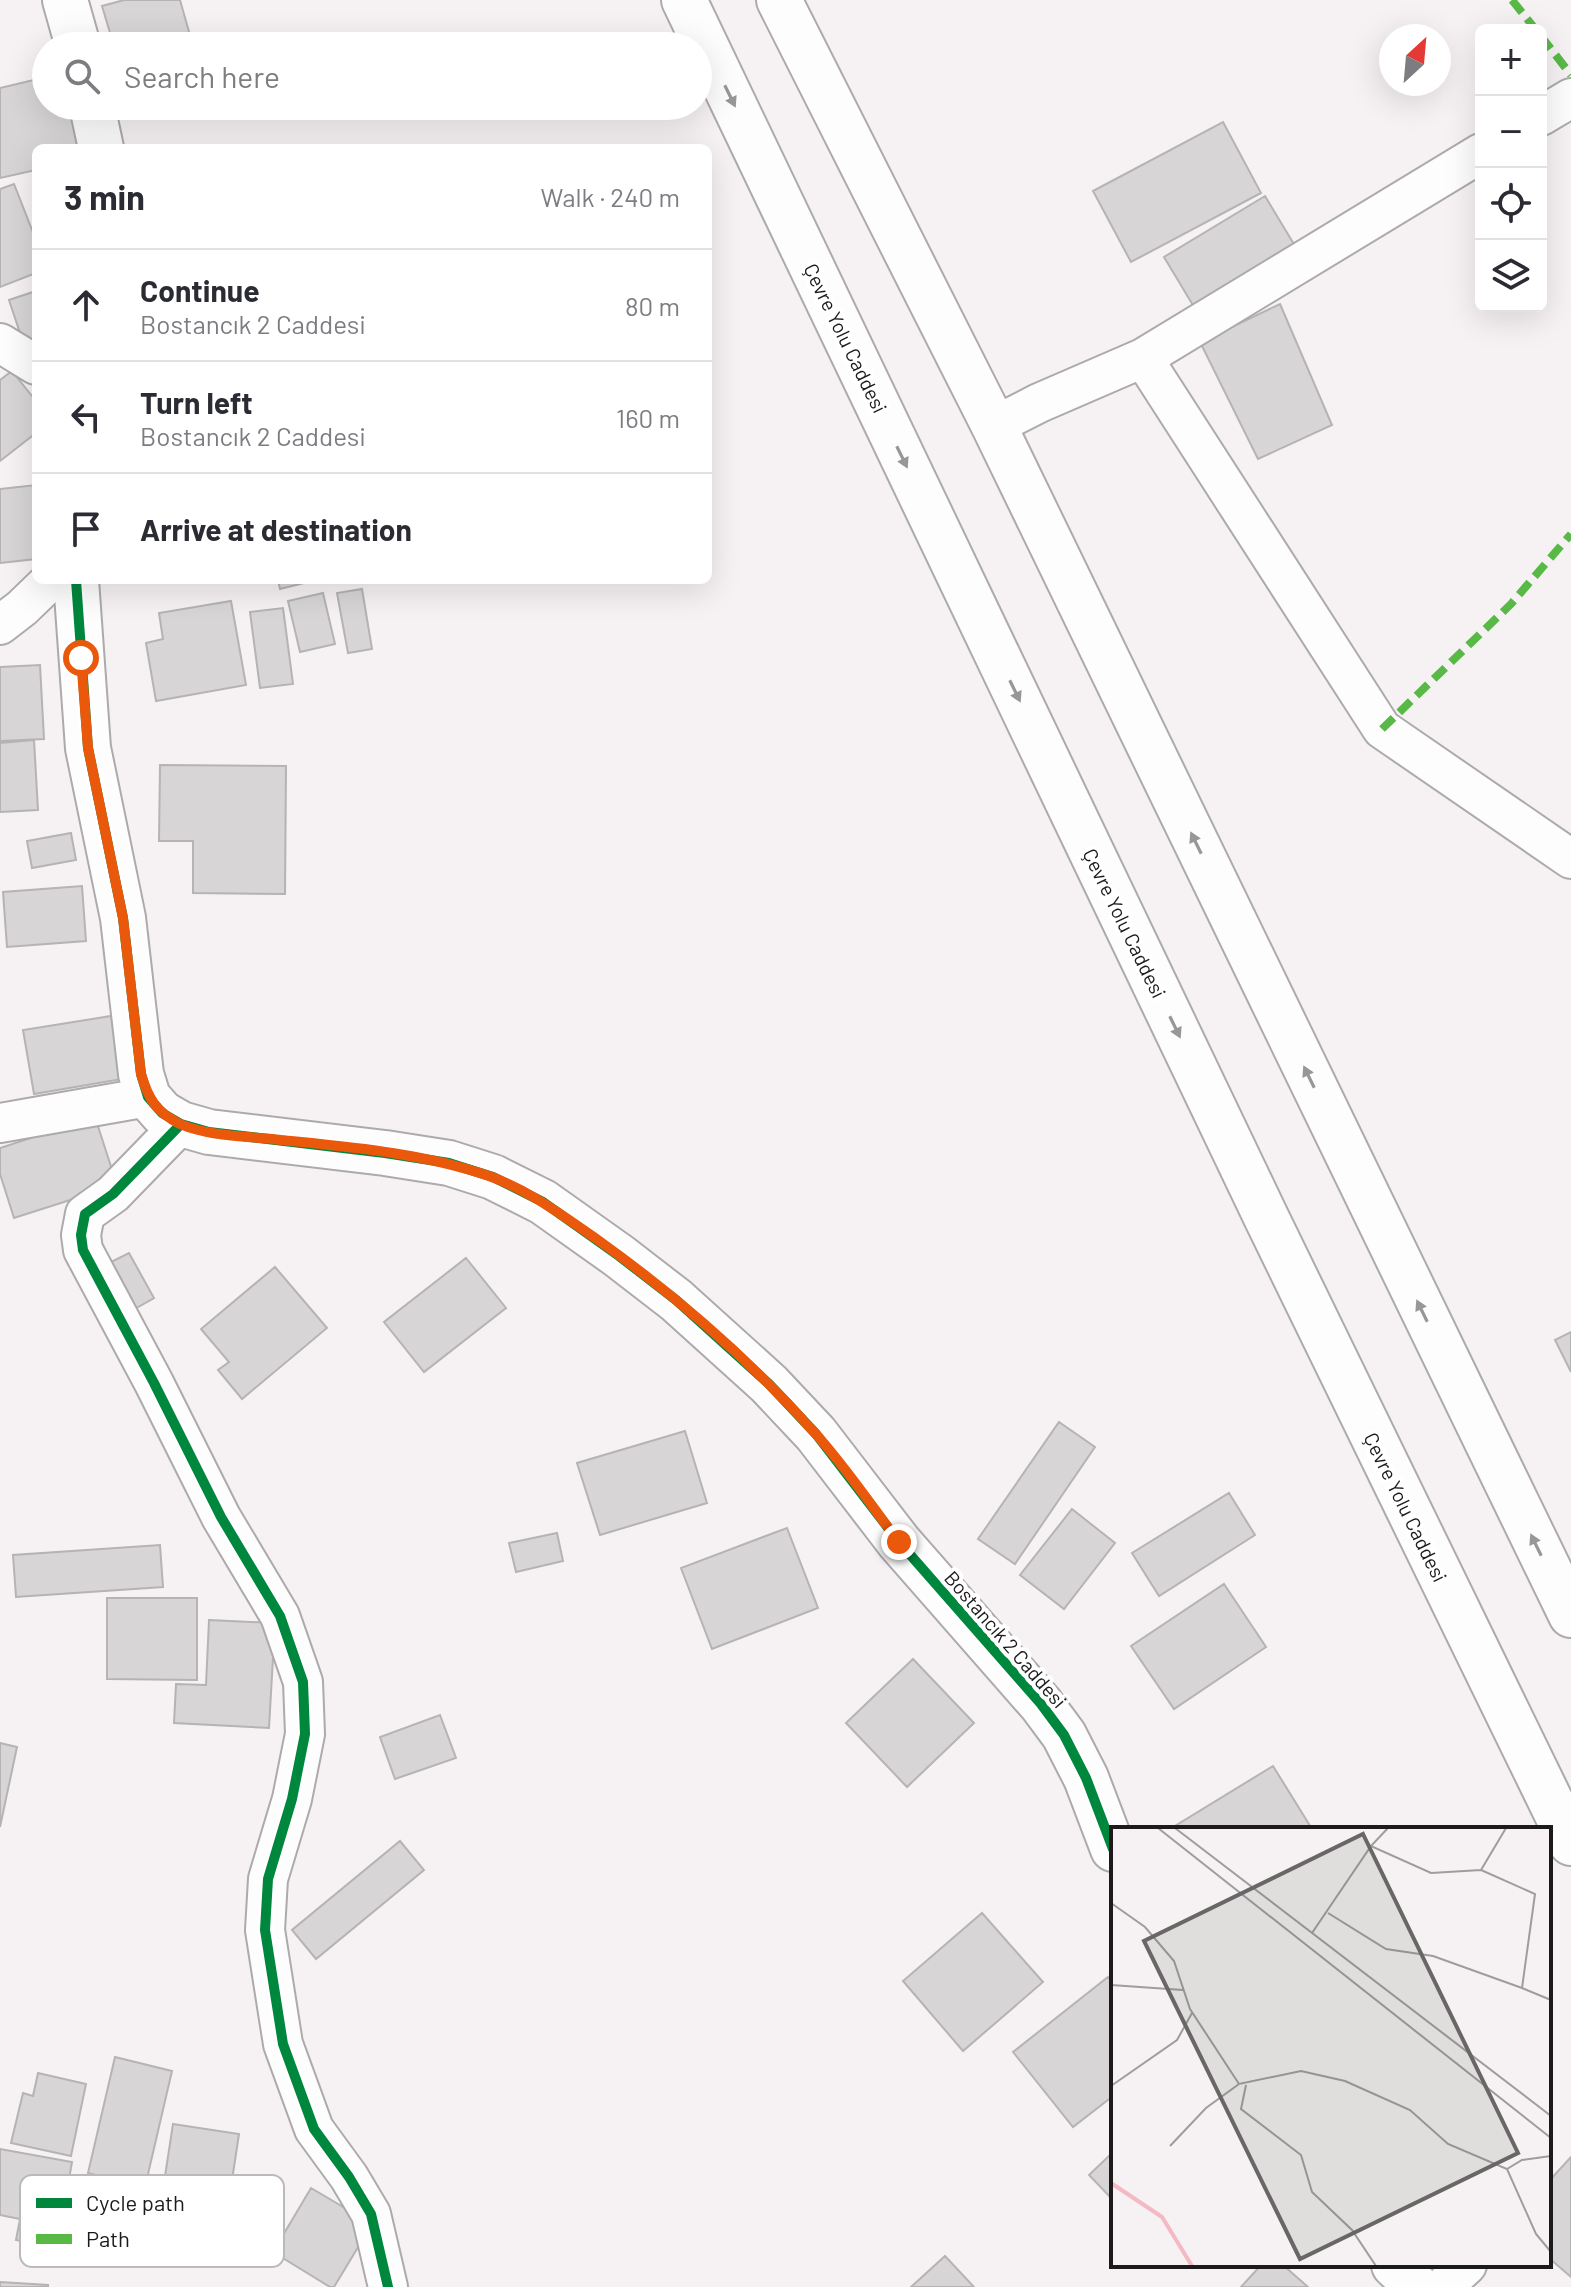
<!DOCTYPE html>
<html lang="en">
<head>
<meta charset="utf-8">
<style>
  body { margin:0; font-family:Barlow,sans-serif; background:#f7f7f7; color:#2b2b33 }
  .controls { position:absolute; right:24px; top:24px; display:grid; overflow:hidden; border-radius:12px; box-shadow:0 8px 32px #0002 }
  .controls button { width:72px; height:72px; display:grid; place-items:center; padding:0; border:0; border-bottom:2px solid #e1e1e2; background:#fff; color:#2b2b33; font:40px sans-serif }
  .compass { position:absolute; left:1379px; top:24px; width:72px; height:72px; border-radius:50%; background:#fff; box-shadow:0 8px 32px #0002; rotate:26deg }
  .stop { position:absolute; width:24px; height:24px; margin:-18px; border:6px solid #ea580c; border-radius:50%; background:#fff }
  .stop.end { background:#ea580c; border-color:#fff; box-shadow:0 2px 8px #0008 }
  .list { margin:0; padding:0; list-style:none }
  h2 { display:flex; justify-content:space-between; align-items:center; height:104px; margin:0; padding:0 32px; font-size:34px }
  h2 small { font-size:26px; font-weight:400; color:#7c7c81 }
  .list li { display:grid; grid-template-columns:52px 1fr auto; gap:24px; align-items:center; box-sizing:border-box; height:112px; padding:0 32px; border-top:2px solid #e1e1e2 }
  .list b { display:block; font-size:30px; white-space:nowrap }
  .list p { margin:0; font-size:26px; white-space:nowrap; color:#7c7c81 }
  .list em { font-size:26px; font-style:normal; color:#7c7c81 }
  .icon { flex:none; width:44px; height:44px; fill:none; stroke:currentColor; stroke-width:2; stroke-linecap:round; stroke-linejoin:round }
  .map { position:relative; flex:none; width:1571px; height:2287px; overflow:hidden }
  .search { position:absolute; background:#fff; box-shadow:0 8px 32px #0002; left:32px; top:32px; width:680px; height:88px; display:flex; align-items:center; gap:20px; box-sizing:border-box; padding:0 28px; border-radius:44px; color:#7c7c81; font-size:30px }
  .panel { position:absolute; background:#fff; box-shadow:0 8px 32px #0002; left:32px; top:144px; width:680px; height:440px; border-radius:12px }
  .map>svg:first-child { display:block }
  .building { fill:#d7d5d5; stroke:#b5b3b3; stroke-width:2 }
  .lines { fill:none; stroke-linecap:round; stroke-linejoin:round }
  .street-casing { stroke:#adaaab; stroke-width:42 }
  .secondary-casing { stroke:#adaaab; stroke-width:48 }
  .highway-casing { stroke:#adaaab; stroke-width:48 }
  .street { stroke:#fefdfd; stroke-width:38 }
  .secondary { stroke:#fefdfd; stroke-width:44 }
  .highway { stroke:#fefdfd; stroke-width:44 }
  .quiet { stroke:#58b947; stroke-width:8; stroke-dasharray:16 8; stroke-linecap:butt }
  .cycleway-casing { stroke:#fff; stroke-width:15 }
  .cycleway { stroke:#00873e; stroke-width:10 }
  .oneway { fill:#989797 }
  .route { stroke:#ea580c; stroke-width:10 }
  .labels { text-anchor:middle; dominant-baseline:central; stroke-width:8; stroke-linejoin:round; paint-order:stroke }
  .street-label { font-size:20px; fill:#1c1a1a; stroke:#fff }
  .inset-river { fill:none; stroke:#f4b9c2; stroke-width:4 }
  .inset-road { fill:none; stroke:#9f9c9c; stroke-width:2 }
  .view { fill:#686666; fill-opacity:0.15; stroke:#686666; stroke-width:4 }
  .inset-edge { fill:none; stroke:#1c1a1a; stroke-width:4 }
  .key { fill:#fff; stroke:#bbbaba; stroke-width:2 }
  .key-label { font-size:22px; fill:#1c1a1a }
</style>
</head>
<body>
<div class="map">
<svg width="1571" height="2287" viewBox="0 0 1571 2287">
  <rect width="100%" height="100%" fill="#f6f2f3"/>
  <!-- building -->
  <path class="building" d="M 124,0 L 180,0 L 193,46 L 114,46 L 102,6 Z
    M 46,77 L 46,106 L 77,106 L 86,148 L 36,148 L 36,170 L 0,178 L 0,88 Z
    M 1223,122 L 1261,193 L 1131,262 L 1093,191 Z
    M 14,184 L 36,240 L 36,273 L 0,287 L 0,189 Z
    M 1265,196 L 1295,246 L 1194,307 L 1164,257 Z
    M 36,291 L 36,351 L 27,354 L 9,300 Z
    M 1280,304 L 1332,425 L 1258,459 L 1200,342 Z
    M 12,371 L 36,401 L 36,433 L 0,461 L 0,380 Z
    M 36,485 L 36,559 L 0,563 L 0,489 Z
    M 278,580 L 312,580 L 312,581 L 280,589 Z
    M 362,589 L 372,649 L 348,653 L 337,593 Z
    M 323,593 L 335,644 L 300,652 L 288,601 Z
    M 231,601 L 246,685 L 156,701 L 146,643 L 163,639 L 159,613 Z
    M 283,608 L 293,684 L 260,688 L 250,612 Z
    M 40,665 L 44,739 L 0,741 L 0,667 Z
    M 34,740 L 38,810 L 0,812 L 0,743 Z
    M 160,765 L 286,766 L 285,894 L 193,893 L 193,841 L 159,841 Z
    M 71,833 L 76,860 L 32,868 L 27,841 Z
    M 82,886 L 86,941 L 7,947 L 3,892 Z
    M 111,1016 L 122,1079 L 34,1094 L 23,1030 Z
    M 95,1117 L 117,1185 L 14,1218 L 0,1174 L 0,1148 Z
    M 129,1253 L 154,1298 L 133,1310 L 107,1264 Z
    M 466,1258 L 506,1308 L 424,1372 L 384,1322 Z
    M 275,1267 L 327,1328 L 242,1399 L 218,1370 L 229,1362 L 201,1329 Z
    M 1571,1332 L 1571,1372 L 1555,1340 Z
    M 1059,1422 L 1095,1447 L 1015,1564 L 978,1539 Z
    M 685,1431 L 707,1503 L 600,1535 L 577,1463 Z
    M 1229,1493 L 1255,1535 L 1159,1596 L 1132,1553 Z
    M 1072,1509 L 1115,1543 L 1064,1609 L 1020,1575 Z
    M 787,1528 L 818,1608 L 712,1649 L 681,1568 Z
    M 557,1533 L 563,1561 L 516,1572 L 509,1543 Z
    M 160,1545 L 163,1587 L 16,1597 L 13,1555 Z
    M 1224,1584 L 1266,1647 L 1174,1709 L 1131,1646 Z
    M 107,1598 L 197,1598 L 197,1680 L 107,1679 Z
    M 209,1620 L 275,1623 L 269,1728 L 174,1723 L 176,1684 L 206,1685 Z
    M 913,1659 L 974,1723 L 907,1787 L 846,1723 Z
    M 440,1715 L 456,1758 L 395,1779 L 380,1737 Z
    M 0,1743 L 17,1747 L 0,1827 Z
    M 1273,1766 L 1312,1829 L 1170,1829 Z
    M 400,1841 L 424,1870 L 316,1959 L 292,1930 Z
    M 982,1913 L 1043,1982 L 963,2051 L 903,1981 Z
    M 1108,1977 L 1113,1984 L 1113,2096 L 1073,2127 L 1013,2052 Z
    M 115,2057 L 172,2071 L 145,2187 L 88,2173 Z
    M 38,2073 L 86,2084 L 71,2156 L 11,2143 L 23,2093 L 33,2096 Z
    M 173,2124 L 239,2134 L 224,2233 L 158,2222 Z
    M 0,2149 L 72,2162 L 57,2248 L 16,2240 L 20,2219 L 0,2215 Z
    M 1113,2152 L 1113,2200 L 1089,2175 Z
    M 1571,2157 L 1571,2277 L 1549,2258 L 1549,2181 Z
    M 311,2188 L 372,2224 L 334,2287 L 330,2287 L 273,2252 Z
    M 945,2256 L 974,2287 L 911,2287 Z
    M 1261,2265 L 1283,2265 L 1308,2287 L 1241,2287 Z
    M 0,2282 L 48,2285 L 48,2287 L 0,2287 Z"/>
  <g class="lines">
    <defs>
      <path id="street" d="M 1541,116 L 1571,98
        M 0,343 L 36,365
        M 1143,358 L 1382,729 L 1571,859
        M 994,426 L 1039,403 L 1143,358 L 1481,153
        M 0,625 L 22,608 L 51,580
        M 0,1123 L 148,1097
        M 181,1124 L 113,1194 L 85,1214 L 81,1235 L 83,1250 L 154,1383 L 221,1517 L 280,1616 L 303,1682 L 305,1734 L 292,1799 L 268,1879 L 265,1930 L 283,2044 L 314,2129 L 349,2177 L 371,2214 L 388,2287
        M 1443,2287 L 1467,2265"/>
      <path id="secondary" d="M 65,0 L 78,46
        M 92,106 L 101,148
        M 76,580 L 88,748 L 123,918 L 141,1074 L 148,1097 L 162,1113 L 181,1124 L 209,1132 L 385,1153 L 449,1163 L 493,1177 L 543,1202 L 619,1256 L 676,1300 L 769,1384 L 816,1434 L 899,1542 L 1041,1704 L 1064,1735 L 1086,1778 L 1113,1849
        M 1394,2265 L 1417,2287"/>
      <path id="highway" d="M 684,0 L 1266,1217 L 1571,1843
        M 779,0 L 994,426 L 1571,1615"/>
    </defs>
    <!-- street casing -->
    <use href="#street" class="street-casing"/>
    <!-- secondary casing -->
    <use href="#secondary" class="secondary-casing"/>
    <!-- highway casing -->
    <use href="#highway" class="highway-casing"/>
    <!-- street -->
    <use href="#street" class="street"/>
    <!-- secondary -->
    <use href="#secondary" class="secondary"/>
    <!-- highway -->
    <use href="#highway" class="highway"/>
    <!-- quiet -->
    <path class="quiet" d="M 1512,0 L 1536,30
      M 1541,36 L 1571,75
      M 1382,729 L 1511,604 L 1571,534"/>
    <defs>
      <path id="cycleway" d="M 76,580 L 88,748 L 123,918 L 141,1074 L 148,1097 L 162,1113 L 181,1124 L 209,1132 L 385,1153 L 449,1163 L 493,1177 L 543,1202 L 619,1256 L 676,1300 L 769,1384 L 816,1434 L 899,1542 L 1041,1704 L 1064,1735 L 1086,1778 L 1113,1849
        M 181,1124 L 113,1194 L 85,1214 L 81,1235 L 83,1250 L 154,1383 L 221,1517 L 280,1616 L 303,1682 L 305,1734 L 292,1799 L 268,1879 L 265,1930 L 283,2044 L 314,2129 L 349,2177 L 371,2214 L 388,2287"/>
    </defs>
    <!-- cycleway casing -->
    <use href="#cycleway" class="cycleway-casing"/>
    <!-- cycleway -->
    <use href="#cycleway" class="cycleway"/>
  </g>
  <!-- one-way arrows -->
  <defs><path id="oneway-solid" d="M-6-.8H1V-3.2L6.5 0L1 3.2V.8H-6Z" transform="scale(2)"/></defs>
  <g class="oneway">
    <use href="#oneway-solid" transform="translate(730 96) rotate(64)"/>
    <use href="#oneway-solid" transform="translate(902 457) rotate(64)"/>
    <use href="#oneway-solid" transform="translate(1015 691) rotate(64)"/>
    <use href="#oneway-solid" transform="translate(1196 843) rotate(-116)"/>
    <use href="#oneway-solid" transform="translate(1175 1027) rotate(64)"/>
    <use href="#oneway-solid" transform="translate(1309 1077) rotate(-116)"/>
    <use href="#oneway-solid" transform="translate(1422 1311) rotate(-116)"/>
    <use href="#oneway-solid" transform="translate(1536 1545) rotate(-116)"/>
  </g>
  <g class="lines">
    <!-- route -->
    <path class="route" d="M 81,658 L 88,748 L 123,918 L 141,1074 C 148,1098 156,1112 180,1124 C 210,1137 249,1136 281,1140 C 350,1147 423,1153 489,1176 C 529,1190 563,1216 598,1240 C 676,1296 750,1360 814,1432 C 845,1466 871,1505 899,1542"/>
  </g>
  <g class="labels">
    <!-- street labels -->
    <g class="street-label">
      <text transform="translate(846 338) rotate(64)">Çevre Yolu Caddesi</text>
      <text transform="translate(1125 923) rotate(64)">Çevre Yolu Caddesi</text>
      <text transform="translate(1406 1507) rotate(64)">Çevre Yolu Caddesi</text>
      <text transform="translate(1006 1639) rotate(49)">Bostancık 2 Caddesi</text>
    </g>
  </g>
  <!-- overview -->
  <g transform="translate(1111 1827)">
    <rect width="440" height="440" fill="#f6f2f3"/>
    <path class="inset-river" d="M 0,356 L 51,390 L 81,439"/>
    <path class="inset-road" d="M 47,1 L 440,311M 64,1 L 440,289M 395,1 L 370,43 L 424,67 L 411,161 L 440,173M 260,19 L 277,1M 0,76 L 34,100 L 63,134 L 79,182 L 128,257 L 190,244 L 234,254 L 299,283 L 337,317 L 396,342 L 425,407 L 440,425M 217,86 L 275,122 L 322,129 L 411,161M 201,106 L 260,19 L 320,46 L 370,43M 0,158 L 72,163M 135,258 L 130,282 L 190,328 L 201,365 L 241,403 L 265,439M 0,259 L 66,213 L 81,186M 59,319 L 95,281 L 128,257M 396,342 L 411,333 L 440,329"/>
    <path class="view" d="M 252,7 L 407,326 L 189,432 L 33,114 Z"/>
    <rect width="440" height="440" class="inset-edge"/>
  </g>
  <!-- legend -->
  <rect x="20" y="2175" width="264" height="92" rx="12" class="key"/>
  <rect x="36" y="2198" width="36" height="10" fill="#00873e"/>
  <rect x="36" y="2234" width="36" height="10" fill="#58b947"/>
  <g class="key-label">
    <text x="86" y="2211">Cycle path</text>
    <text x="86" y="2247">Path</text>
  </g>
</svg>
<div class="controls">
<button>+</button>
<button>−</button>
<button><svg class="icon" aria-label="locate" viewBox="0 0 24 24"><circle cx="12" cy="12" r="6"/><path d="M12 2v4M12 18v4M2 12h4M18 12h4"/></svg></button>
<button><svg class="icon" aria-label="layers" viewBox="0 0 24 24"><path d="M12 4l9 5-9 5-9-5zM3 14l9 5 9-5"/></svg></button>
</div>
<svg class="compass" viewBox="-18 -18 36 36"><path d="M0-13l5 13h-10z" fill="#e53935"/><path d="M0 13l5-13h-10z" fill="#7c7c81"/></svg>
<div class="stop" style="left:81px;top:658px"></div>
<div class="stop end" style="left:899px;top:1542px"></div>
<div class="search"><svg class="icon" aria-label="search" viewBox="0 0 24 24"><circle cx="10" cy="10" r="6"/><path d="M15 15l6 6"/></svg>Search here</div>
<section class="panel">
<h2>3 min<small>Walk · 240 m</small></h2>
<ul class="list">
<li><svg class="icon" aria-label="ahead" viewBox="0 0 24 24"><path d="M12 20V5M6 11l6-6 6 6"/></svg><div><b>Continue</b><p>Bostancık 2 Caddesi</p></div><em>80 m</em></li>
<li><svg class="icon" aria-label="left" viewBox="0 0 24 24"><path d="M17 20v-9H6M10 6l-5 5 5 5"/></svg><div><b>Turn left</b><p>Bostancık 2 Caddesi</p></div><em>160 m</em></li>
<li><svg class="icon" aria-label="arrive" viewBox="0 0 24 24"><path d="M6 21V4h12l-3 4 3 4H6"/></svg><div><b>Arrive at destination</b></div></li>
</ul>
</section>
</div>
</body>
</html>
